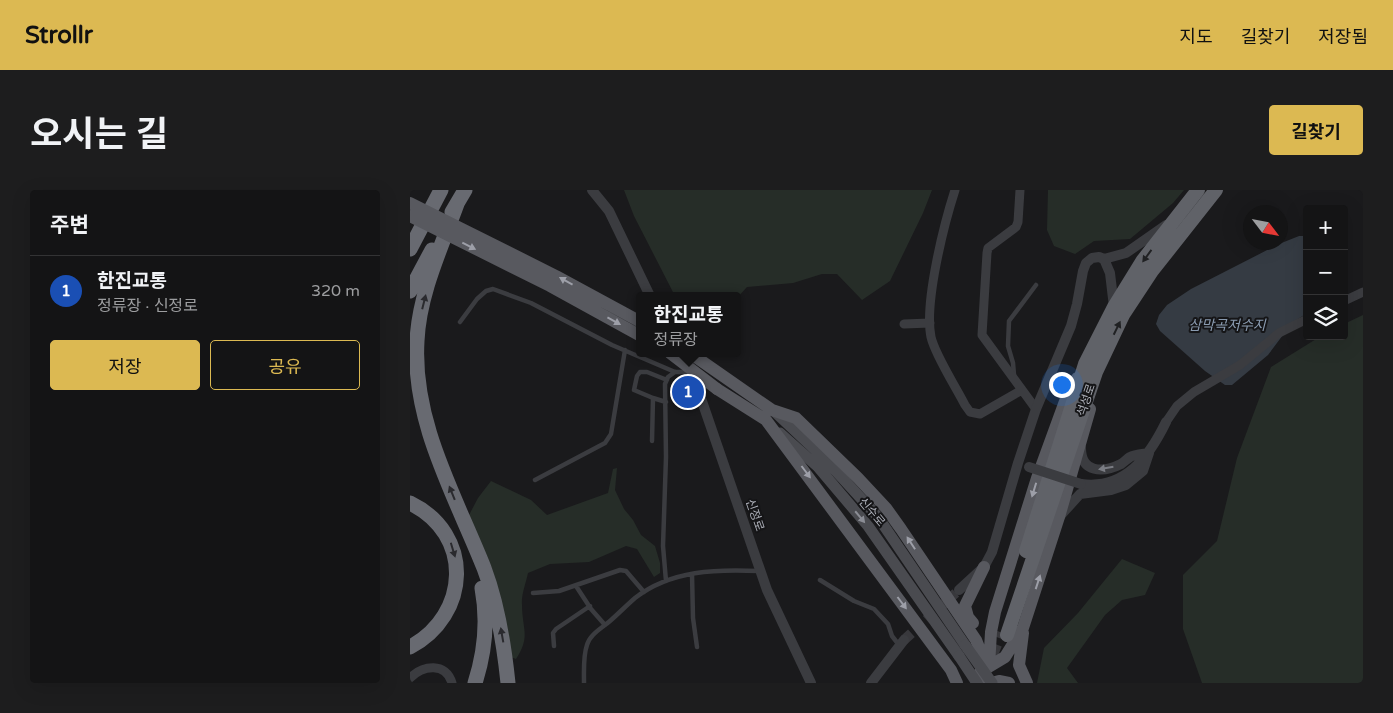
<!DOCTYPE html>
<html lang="ko">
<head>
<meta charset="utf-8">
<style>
  body { margin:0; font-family:"Varela Round","Noto Sans KR",sans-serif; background:#1d1d1e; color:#f1f3f6 }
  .controls { position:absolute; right:15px; top:15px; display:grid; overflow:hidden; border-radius:5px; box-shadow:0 5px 20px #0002 }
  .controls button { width:45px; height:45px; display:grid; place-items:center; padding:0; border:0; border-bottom:1px solid #333334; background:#141415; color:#f1f3f6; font:25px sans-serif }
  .compass { position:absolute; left:833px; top:15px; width:45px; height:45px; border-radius:50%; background:#141415; box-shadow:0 5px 20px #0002; rotate:122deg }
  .you { position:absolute; left:651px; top:194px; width:18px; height:18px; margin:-12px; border:4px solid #fff; border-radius:50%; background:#1a73e8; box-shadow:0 0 0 8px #1a73e833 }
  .badge { display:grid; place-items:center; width:32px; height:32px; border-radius:50%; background:#dcb952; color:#fff; font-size:16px; font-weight:700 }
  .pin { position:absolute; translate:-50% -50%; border:2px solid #fff; box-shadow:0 1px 5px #0006 }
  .popup { position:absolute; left:226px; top:102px; width:105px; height:65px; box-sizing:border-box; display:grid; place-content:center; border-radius:5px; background:#141415; filter:drop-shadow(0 1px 4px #0005); font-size:16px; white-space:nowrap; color:#9d9ea0 }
  .popup b { font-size:19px; color:#f1f3f6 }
  .popup::after { content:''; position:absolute; left:50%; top:100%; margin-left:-10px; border:10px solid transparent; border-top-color:#141415 }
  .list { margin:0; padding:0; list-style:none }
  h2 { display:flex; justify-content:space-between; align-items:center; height:65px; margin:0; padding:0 20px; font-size:21px }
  h2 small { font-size:16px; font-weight:400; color:#9d9ea0 }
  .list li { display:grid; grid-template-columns:32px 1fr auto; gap:15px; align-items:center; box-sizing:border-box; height:70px; padding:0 20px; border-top:1px solid #333334 }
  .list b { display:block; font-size:19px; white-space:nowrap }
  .list p { margin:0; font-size:16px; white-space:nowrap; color:#9d9ea0 }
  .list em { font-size:16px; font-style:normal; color:#9d9ea0 }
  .actions { display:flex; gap:10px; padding:15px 20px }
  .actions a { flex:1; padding:11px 0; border:1px solid #dcb952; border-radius:5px; text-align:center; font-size:18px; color:#dcb952 }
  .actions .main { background:#dcb952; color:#111 }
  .icon { flex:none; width:28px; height:28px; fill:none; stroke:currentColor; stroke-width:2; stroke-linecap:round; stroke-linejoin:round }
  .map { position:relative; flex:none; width:953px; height:493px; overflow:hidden; border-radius:5px }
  header { display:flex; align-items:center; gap:30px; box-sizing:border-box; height:70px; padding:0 25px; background:#dcb952; color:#111 }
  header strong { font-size:24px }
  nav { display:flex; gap:28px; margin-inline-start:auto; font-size:18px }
  .intro { display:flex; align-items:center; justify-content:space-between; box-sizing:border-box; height:120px; padding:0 30px }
  h1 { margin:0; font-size:35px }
  .button { padding:12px 22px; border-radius:5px; background:#dcb952; color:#111; font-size:18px; font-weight:700 }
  main { display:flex; gap:30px; padding:0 30px }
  aside { flex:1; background:#141415; border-radius:5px; box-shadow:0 5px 20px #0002 }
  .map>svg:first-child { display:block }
  .green { fill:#262d28 }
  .water { fill:#353b43 }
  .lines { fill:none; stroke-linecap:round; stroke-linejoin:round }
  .tertiary-tunnel { stroke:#38383c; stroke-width:10; stroke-dasharray:10 5; stroke-linecap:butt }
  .trunk-tunnel { stroke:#38383c; stroke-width:14; stroke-dasharray:14 7; stroke-linecap:butt }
  .service { stroke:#3b3c40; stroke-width:4.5 }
  .minor { stroke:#3b3c40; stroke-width:9 }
  .tertiary { stroke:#3b3c40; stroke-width:10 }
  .secondary { stroke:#4a4b50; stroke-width:11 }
  .primary { stroke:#58595f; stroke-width:12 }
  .trunk { stroke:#606268; stroke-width:14 }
  .motorway { stroke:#686a71; stroke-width:15 }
  .tertiary-bridge { stroke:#3b3c40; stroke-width:10 }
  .secondary-bridge { stroke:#4a4b50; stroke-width:11 }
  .primary-bridge { stroke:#58595f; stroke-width:12 }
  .oneway { fill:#9d9fa8 }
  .oneway2 { fill:#202123 }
  .oneway3 { fill:#2a2a2e }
  .oneway4 { fill:#7a7c83 }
  .oneway5 { fill:#8b8d95 }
  .labels { text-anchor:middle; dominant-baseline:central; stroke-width:4; stroke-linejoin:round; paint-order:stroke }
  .street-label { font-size:12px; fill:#aeb1ba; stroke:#151517 }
  .water-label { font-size:14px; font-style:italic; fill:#8a9bb0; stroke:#151517 }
</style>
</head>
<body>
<header>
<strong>Strollr</strong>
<nav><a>지도</a><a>길찾기</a><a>저장됨</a></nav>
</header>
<div class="intro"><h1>오시는 길</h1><a class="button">길찾기</a></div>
<main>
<aside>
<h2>주변<small></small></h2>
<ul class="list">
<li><span class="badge" style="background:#1a4fb4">1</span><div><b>한진교통</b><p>정류장 · 신정로</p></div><em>320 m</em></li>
</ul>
<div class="actions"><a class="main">저장</a><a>공유</a></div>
</aside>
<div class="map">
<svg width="953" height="493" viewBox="0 0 953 493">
  <rect width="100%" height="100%" fill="#1a1a1c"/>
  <!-- green -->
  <path class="green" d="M 214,0 L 522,0 L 513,23 L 480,91 L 452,110 L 427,84 L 412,84 L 383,93 L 337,97 L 327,108 L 327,106 L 265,106 L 224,26 Z
    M 638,0 L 774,0 L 763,13 L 720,49 L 684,51 L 665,64 L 644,56 L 637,40 Z
    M 953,125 L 953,493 L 792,493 L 773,439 L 773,385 L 807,351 L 827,268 L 861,177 L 911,146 L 934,146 L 934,134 Z
    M 207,278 L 205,300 L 214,319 L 223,330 L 231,345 L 245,356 L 250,373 L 250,383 L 244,387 L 227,359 L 216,356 L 179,372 L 140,374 L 118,383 C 116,393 111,405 112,415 C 112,439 121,446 106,469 L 98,466 L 58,327 L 68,308 L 81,291 L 121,310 L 137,325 L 198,303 L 203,279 Z
    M 712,369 L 745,383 L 735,405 L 712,410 L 695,425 L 657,478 L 668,493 L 627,493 L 634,458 L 668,423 Z"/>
  <!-- water -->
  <path class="water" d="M 889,46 L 897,46 L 897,123 L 882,133 L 858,165 L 822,195 L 815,195 L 795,181 L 750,141 L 746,134 L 749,125 L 757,115 L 781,99 L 869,54 Z"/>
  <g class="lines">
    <!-- tertiary-tunnel -->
    <path class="tertiary-tunnel" d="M 494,450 L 549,400"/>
    <!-- trunk-tunnel -->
    <path class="trunk-tunnel" d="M 580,467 L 590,442"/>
    <!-- service -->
    <path class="service" d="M 50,132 L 67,109 L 76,101 L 83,99 L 121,113 L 202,155 L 265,182 L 280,182
      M 604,185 L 603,173 L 598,156 L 599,131 L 626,95
      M 256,212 L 243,208 L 224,200 L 227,186 L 230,182 L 237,182 L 257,190
      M 242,251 L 243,208
      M 125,290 L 195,253 L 201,244 L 215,160
      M 282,384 L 283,428 L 287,457
      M 410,390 L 444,411 L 464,419 L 478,434 L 482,446 L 489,455
      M 256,391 L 253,356 L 256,267 L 255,194 L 258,187 L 265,182
      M 166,396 L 181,419 L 195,435
      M 123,403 L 149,401 L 210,380 L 216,381 L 234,402
      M 144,456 L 143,443 L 146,439 L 180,416
      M 174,493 C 174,481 173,466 177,455 C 180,444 192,438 200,431 C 209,423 217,415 225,408 C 261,380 307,379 349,381"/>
    <!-- minor -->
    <path class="minor" d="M 545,0 C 534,34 514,113 521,147 C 525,165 546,197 555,215 L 560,222 L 570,224 L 612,200
      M 610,0 L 608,32 L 606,37 L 578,58 L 577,63 L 572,145 L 626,219
      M 934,111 L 953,102
      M 494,134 L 520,133
      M 756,232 L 767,216 L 784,202 L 830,175 L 869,143 L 897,129
      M 0,488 C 13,475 36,472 42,493"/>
    <!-- tertiary -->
    <path class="tertiary" d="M 182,0 L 199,21 L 240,106
      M 694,69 L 700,83 L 704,117
      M 272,163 L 284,188 L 357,400 L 401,493
      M 671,258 C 671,283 693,283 711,274 C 714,272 717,269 720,267 C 725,264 733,264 739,263
      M 671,294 C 715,300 739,267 756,232
      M 650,326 L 670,304 L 701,300 L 716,295 L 733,281 L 739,263
      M 549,400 L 574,377 L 582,362 L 608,273 L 626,219 L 661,136 L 667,114 L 673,81 L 676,73 L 682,68 L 689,67 L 694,69 L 716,63 L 756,35
      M 461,493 L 494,450"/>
    <!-- secondary -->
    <path class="secondary" d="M 364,221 L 415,269 L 468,327 L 555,455
      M 370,243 L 408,277 L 458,336 L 549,466"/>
    <!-- primary -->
    <path class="primary" d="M 280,163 L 362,220 L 386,228 L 448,288 L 476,318 L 491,339 L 566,450 L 572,465 L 576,488
      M 307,199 L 356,230 L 541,480 L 547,493
      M 563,433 L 558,427 L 555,416 L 574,377
      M 613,443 L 609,475 L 617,493
      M 579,476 L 581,442 L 585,422 L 627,288 L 658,203 L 667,188
      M 570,482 L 595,467 L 613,438 L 649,327 L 680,219
      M 582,493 L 589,491 L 599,493"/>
    <!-- trunk -->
    <path class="trunk" d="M 616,361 L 675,174 L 704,117 L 733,70 L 788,0
      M 597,445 L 686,182 L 713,125 L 742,81 L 806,0"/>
    <!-- motorway -->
    <path class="motorway" d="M 47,14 C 31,58 9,104 7,151 C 2,232 45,305 74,378 C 88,415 94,454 98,493
      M 42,22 L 55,0
      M 0,59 L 31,0
      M 0,101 L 22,60
      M 0,313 C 64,344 60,425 0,457
      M 65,493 C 75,462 78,430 72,398"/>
    <!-- tertiary-bridge -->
    <path class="tertiary-bridge" d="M 619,277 L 671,294"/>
    <!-- secondary-bridge -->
    <path class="secondary-bridge" d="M 555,455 L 582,493
      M 549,466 L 567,493"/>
    <!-- primary-bridge -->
    <path class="primary-bridge" d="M 0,13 L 146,86 L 229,131
      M 0,26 L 140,96 L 229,145
      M 260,163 L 307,199"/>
  </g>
  <!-- one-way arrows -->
  <defs><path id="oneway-solid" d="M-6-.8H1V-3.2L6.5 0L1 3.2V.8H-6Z" transform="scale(1.25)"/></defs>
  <g class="oneway">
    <use href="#oneway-solid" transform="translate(59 56) rotate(27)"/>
    <use href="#oneway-solid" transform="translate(156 91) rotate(-151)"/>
    <use href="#oneway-solid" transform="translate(204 131) rotate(29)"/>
    <use href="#oneway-solid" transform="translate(396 282) rotate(53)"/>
    <use href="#oneway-solid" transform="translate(624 300) rotate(107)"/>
    <use href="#oneway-solid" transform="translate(501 353) rotate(-123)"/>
    <use href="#oneway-solid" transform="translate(628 392) rotate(-72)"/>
    <use href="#oneway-solid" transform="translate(492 413) rotate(53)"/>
  </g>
  <g class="oneway2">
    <use href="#oneway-solid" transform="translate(737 66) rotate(126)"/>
    <use href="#oneway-solid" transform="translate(707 138) rotate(-64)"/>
  </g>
  <g class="oneway3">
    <use href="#oneway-solid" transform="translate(14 112) rotate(-76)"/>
    <use href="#oneway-solid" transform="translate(42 303) rotate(-112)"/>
    <use href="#oneway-solid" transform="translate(43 360) rotate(73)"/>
    <use href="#oneway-solid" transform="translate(92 445) rotate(-100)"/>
  </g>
  <use class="oneway4" href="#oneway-solid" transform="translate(696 278) rotate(170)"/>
  <use class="oneway5" href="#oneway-solid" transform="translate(450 327) rotate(50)"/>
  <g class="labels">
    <!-- street labels -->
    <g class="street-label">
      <text transform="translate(676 210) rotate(-71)">석성로</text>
      <text transform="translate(462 322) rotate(50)">신수로</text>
      <text transform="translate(345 325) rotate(71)">신정로</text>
    </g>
    <!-- water labels -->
    <g class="water-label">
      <text x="817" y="135">삼막곡저수지</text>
    </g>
  </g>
</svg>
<div class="controls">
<button>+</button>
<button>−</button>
<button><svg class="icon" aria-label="layers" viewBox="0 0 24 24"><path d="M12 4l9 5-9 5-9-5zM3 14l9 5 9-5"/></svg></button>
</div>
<svg class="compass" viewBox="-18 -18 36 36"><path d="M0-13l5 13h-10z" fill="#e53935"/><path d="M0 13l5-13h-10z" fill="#9d9ea0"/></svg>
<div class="you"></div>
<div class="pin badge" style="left:278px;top:202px;background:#1a4fb4">1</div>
<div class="popup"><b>한진교통</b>정류장</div>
</div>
</main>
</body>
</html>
